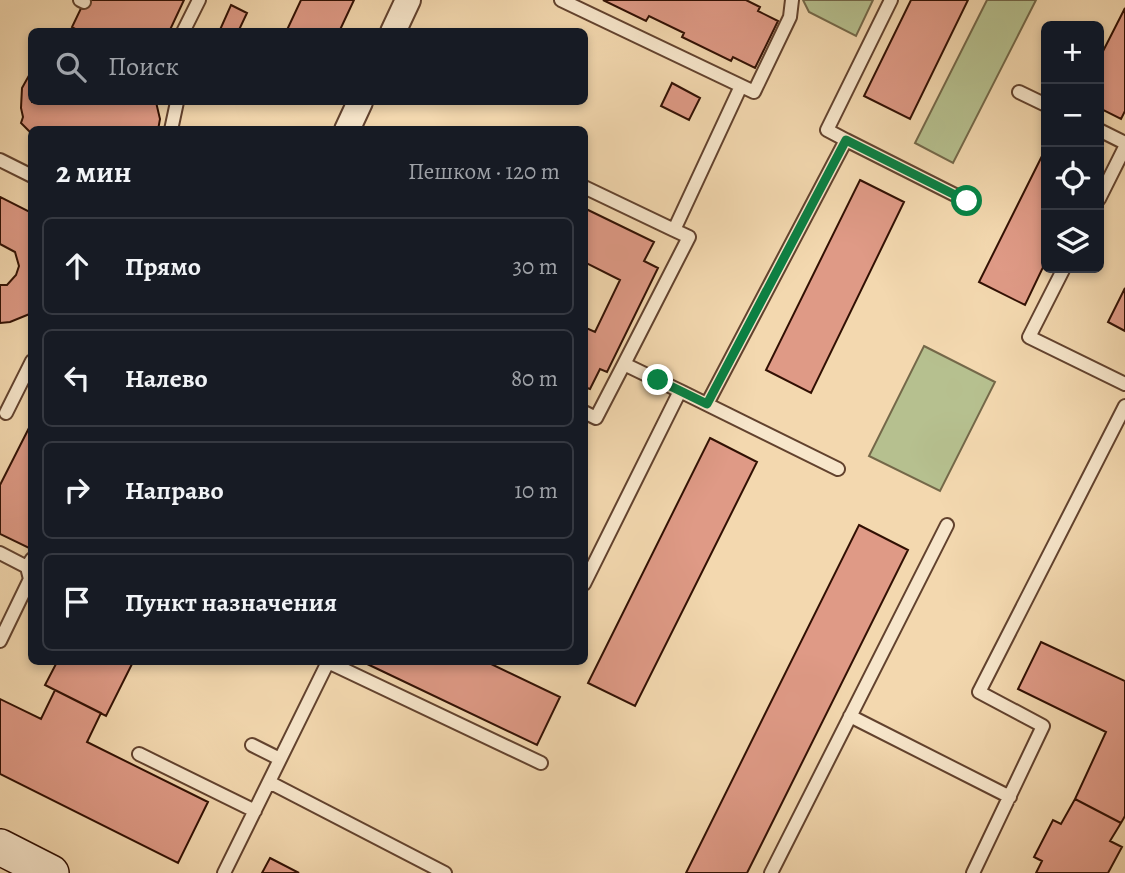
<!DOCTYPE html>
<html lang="ru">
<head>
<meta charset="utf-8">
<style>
  body { margin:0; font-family:Alegreya,serif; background:#20242c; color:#f1f3f6 }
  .controls { position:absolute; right:21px; top:21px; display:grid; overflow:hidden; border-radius:10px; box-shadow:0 4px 10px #0003 }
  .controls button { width:63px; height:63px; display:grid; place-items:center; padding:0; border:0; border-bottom:2px solid #363941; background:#171b24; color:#f1f3f6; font:35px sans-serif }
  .stop { position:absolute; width:21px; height:21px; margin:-16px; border:5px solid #0b8043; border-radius:50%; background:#fff }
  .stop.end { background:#0b8043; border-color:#fff; box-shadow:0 2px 7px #0008 }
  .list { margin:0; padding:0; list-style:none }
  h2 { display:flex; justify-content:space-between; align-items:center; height:91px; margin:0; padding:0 28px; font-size:30px }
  h2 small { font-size:23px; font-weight:400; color:#9ea1a6 }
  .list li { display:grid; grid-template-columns:46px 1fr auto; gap:21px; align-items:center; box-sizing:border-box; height:98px; margin:0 14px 14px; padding:0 14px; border:2px solid #363941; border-radius:10px }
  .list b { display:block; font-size:26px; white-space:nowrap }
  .list em { font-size:23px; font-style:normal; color:#9ea1a6 }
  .icon { flex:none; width:38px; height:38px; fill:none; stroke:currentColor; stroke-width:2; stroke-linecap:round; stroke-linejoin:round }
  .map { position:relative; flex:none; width:1125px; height:873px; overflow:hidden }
  .search { position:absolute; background:#171b24; box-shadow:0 4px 10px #0003; left:28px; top:28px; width:560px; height:77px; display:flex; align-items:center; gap:18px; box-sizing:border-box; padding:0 24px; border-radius:10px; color:#9ea1a6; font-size:26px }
  .panel { position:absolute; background:#171b24; box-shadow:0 4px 10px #0003; left:28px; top:126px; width:560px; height:539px; border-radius:10px }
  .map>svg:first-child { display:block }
  .green { fill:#b6c08f; stroke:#746849; stroke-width:2 }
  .building { fill:#df9a86; stroke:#311003; stroke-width:2 }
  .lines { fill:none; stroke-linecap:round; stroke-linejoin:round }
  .lane-casing { stroke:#62422e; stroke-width:16 }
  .street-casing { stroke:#62422e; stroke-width:28 }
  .secondary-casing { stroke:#311003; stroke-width:38 }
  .lane { stroke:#f7e6cb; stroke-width:12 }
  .street { stroke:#f7e6cb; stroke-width:24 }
  .secondary { stroke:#f7e6cb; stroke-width:35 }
  .route { stroke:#0b8043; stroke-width:9 }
</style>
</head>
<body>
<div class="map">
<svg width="1125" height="873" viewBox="0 0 1125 873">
  <rect width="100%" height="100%" fill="#f3d8af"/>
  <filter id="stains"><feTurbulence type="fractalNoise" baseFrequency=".00286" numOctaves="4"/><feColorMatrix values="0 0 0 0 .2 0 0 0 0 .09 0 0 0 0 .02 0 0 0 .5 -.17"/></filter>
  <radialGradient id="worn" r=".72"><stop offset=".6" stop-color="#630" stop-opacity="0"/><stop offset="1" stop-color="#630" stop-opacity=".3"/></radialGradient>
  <!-- green -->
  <path class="green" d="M 803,0 L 873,0 L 856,36 L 809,12 Z
    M 987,0 L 1036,0 L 953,163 L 915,143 Z
    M 924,346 L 995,382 L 940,491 L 869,456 Z"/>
  <!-- building -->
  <path class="building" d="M 85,0 L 184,0 L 169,32 L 81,32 L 72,27 Z
    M 301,0 L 354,0 L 339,32 L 286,32 Z
    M 603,0 L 746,0 L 760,7 L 758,11 L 778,21 L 755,68 L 733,57 L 731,61 L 682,37 L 684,33 L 649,16 L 646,21 Z
    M 911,0 L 968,0 L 910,119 L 864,96 Z
    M 231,5 L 247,13 L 238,32 L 219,32 Z
    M 1125,8 L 1125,111 L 1121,119 L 1099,108 L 1099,59 Z
    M 32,70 L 32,102 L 156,102 L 160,119 L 158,130 L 32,130 L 32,134 L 21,123 L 23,117 L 21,108 L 22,88 Z
    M 672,83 L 700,98 L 689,120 L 661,106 Z
    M 1046,148 L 1046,261 L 1025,305 L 979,282 Z
    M 860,180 L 904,202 L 811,393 L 766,370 Z
    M 0,197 L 32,213 L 32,313 L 10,322 L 0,323 L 0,285 L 7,285 L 16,275 L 19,266 L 15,252 L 0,244 Z
    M 584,208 L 654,242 L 644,261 L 658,268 L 607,372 L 600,369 L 590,389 L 584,387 L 584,327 L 595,332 L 620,280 L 584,262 Z
    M 1125,288 L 1125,331 L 1108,322 Z
    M 32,422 L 32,542 L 29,548 L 0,534 L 0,485 Z
    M 710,438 L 757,462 L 635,706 L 588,683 Z
    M 859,525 L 908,550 L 747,873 L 686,873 Z
    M 1041,642 L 1125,681 L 1125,816 L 1121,823 L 1075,799 L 1106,732 L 1018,689 Z
    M 57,662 L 133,662 L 106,716 L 45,685 Z
    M 363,662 L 487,662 L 560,697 L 537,745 Z
    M 55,690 L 101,713 L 87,742 L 208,802 L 178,863 L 0,774 L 0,699 L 41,719 Z
    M 1075,799 L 1121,823 L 1110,841 L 1122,847 L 1108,873 L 1036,873 L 1042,861 L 1034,857 L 1053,820 L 1061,824 Z
    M 270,858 L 299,873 L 262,873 Z"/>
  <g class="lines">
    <defs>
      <path id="lane" d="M 80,0 L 84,2
        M 561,0 L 754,92 L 790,17 L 792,0
        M 183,32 L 199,0
        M 1019,92 L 1046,105
        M 171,130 L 177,102
        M 1099,130 L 1125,143
        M 846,140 L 827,130 L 891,0
        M 0,160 L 32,176
        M 584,187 L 674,230 L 741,86
        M 1099,199 L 1125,147
        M 674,230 L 689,237 L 624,364 L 680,391
        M 1064,268 L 1029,337 L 1125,384
        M 707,404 L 846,140 L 967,201
        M 584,412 L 596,418 L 624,364
        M 6,413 L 32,361
        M 0,553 L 27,567 L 32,559
        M 584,584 L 680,391 L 838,469
        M 0,641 L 30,579 L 27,567
        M 328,662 L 541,763
        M 850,716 L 1010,797
        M 252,745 L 280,759
        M 139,754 L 255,811
        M 269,782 L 445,873
        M 224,873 L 328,662
        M 771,873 L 947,525
        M 973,873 L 1043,726 L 979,692 L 1125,406"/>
      <path id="street" d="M 393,32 L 408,0
        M 347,130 L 360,102"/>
      <path id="secondary" d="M 0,847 L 51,873"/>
    </defs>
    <!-- lane casing -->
    <use href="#lane" class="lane-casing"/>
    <!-- street casing -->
    <use href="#street" class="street-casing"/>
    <!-- secondary casing -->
    <use href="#secondary" class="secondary-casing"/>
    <!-- lane -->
    <use href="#lane" class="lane"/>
    <!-- street -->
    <use href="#street" class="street"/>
    <!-- secondary -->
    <use href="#secondary" class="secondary"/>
  </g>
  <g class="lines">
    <!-- route -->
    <path class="route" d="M 658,380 L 707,404 L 846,140 L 967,201"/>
  </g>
  <rect width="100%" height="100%" filter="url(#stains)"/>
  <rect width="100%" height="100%" fill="url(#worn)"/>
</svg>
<div class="controls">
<button>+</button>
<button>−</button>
<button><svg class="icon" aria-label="locate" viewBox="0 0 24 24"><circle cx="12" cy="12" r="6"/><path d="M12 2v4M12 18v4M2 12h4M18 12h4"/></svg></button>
<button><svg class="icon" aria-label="layers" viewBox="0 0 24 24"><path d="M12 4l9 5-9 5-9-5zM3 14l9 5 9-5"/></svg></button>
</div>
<div class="stop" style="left:967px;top:201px"></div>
<div class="stop end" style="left:658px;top:380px"></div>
<div class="search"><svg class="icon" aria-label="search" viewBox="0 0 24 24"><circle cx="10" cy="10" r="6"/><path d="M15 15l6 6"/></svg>Поиск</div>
<section class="panel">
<h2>2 мин<small>Пешком · 120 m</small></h2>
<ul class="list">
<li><svg class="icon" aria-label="ahead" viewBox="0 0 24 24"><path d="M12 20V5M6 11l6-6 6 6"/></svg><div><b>Прямо</b></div><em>30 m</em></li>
<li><svg class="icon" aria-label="left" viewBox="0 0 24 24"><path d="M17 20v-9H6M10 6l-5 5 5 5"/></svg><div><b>Налево</b></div><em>80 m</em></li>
<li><svg class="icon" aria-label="right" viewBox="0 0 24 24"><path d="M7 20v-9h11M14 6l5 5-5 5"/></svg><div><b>Направо</b></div><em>10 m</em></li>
<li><svg class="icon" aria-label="arrive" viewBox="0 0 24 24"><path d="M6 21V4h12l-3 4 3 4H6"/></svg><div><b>Пункт назначения</b></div></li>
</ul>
</section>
</div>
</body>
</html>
